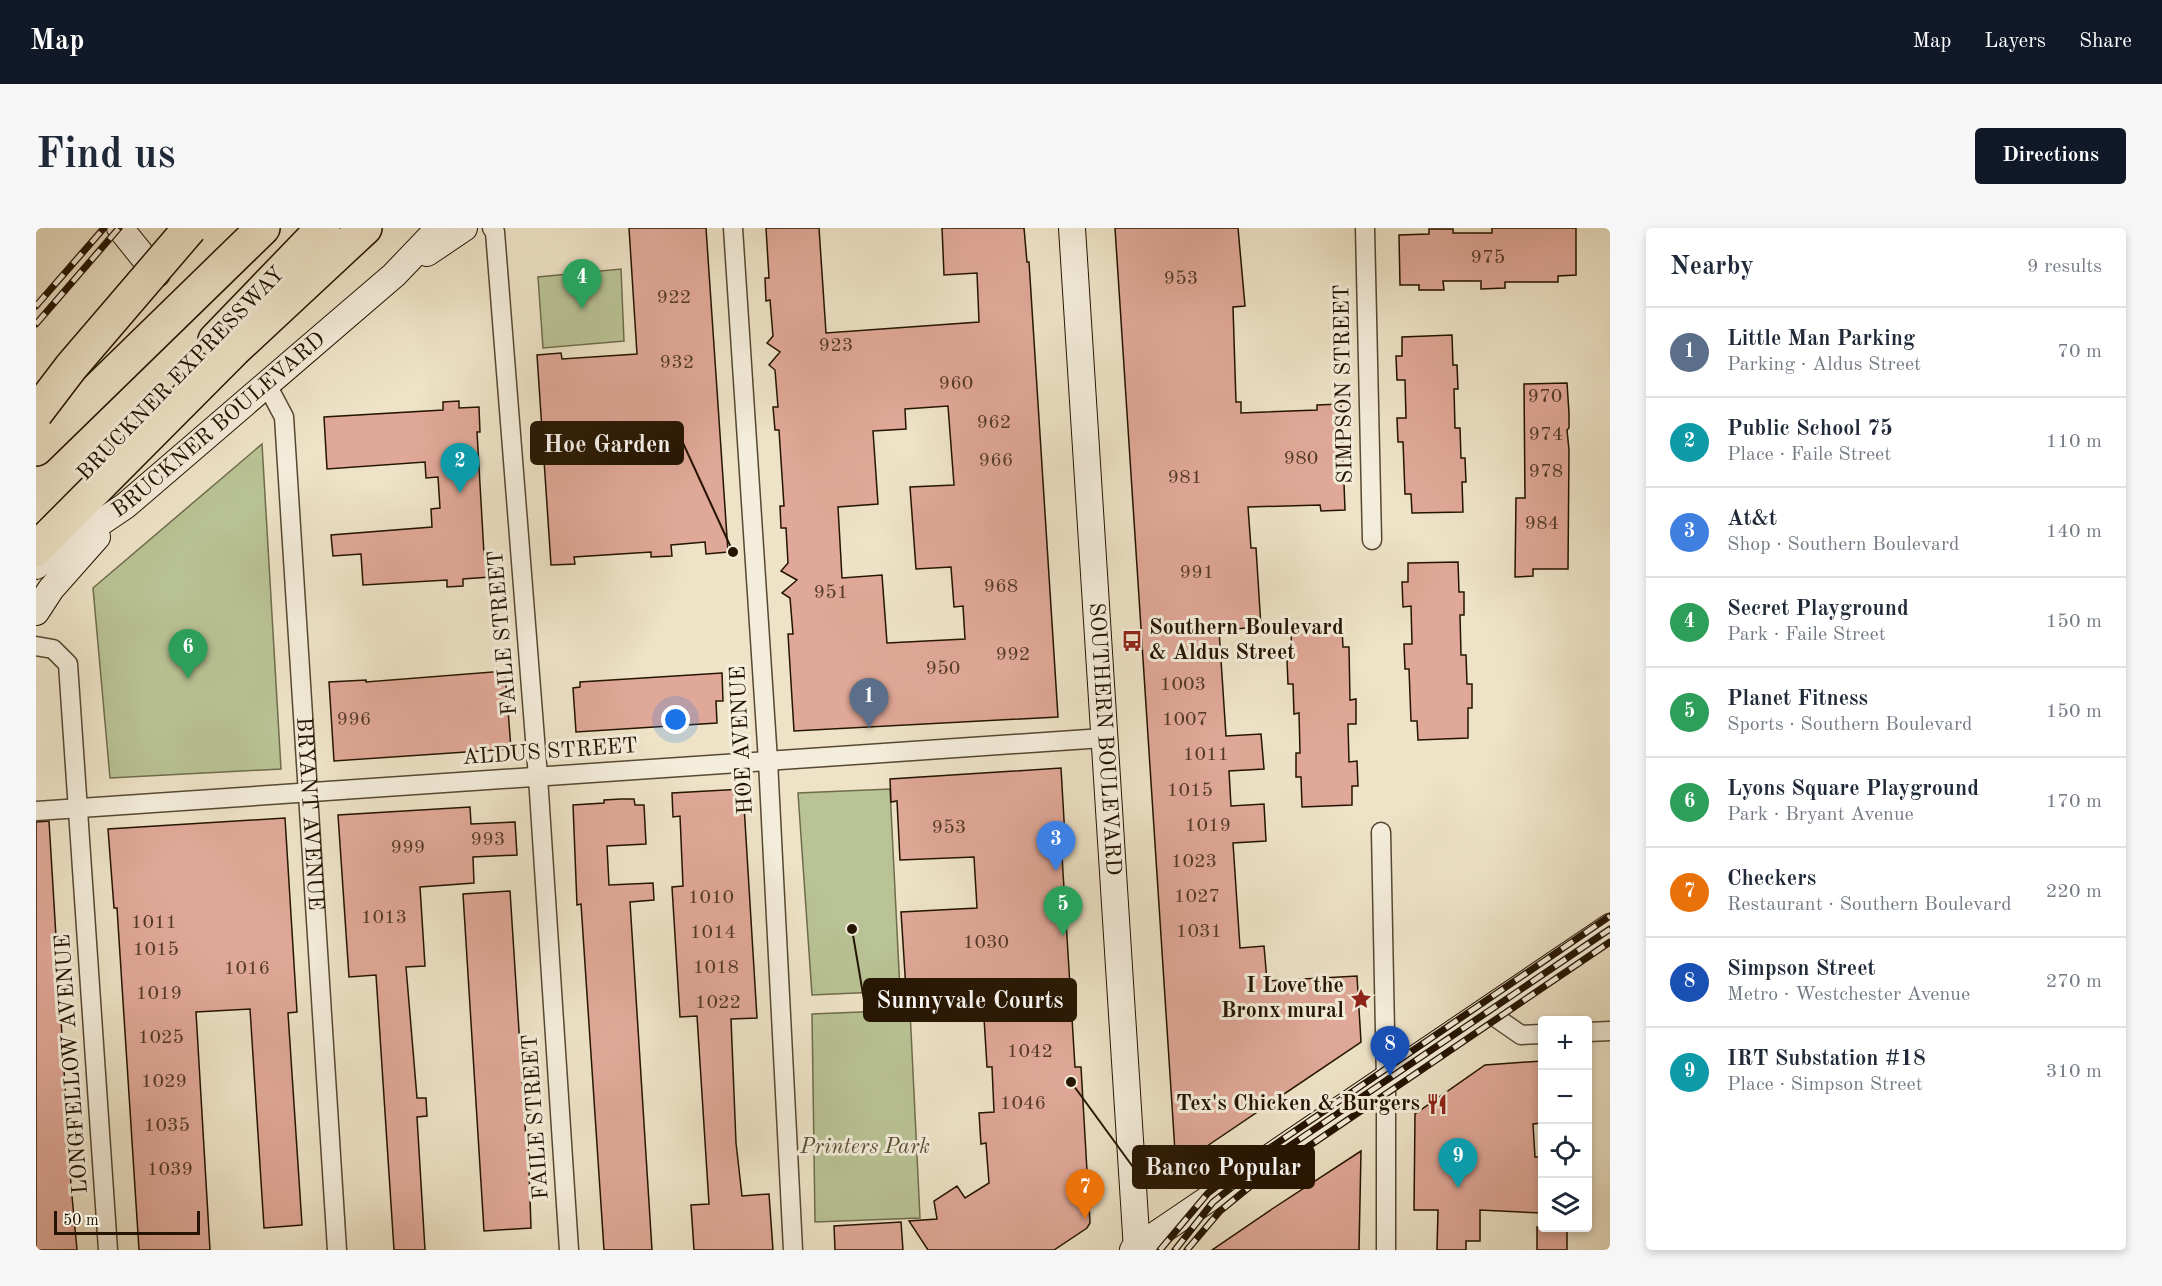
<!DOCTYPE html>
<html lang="en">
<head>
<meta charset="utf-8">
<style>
  body { margin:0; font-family:"Old Standard TT",serif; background:#f6f6f7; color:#1f2937 }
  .controls { position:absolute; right:18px; bottom:18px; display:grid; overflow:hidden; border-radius:6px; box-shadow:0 3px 9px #0003 }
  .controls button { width:54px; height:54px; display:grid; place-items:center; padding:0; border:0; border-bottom:2px solid #e0e1e3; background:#fff; color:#1f2937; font:30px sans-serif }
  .scale { position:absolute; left:18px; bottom:15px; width:146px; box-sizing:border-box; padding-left:6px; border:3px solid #241401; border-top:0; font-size:16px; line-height:21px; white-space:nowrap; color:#241401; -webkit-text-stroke:4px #f4eddb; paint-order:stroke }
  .you { position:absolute; left:640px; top:492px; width:21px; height:21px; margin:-15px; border:4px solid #fff; border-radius:50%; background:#1a73e8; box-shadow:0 0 0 9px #1a73e833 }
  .badge { display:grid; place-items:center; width:39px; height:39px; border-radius:50%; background:#111827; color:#fff; font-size:20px; font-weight:700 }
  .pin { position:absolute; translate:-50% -50px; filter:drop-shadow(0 2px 3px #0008) }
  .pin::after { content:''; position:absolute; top:32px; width:21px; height:18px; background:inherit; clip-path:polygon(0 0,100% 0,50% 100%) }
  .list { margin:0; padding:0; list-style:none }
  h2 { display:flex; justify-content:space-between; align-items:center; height:78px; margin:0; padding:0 24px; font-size:26px }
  h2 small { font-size:20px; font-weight:400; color:#747a83 }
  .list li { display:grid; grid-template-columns:39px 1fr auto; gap:18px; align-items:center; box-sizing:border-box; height:90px; padding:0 24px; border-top:2px solid #e0e1e3 }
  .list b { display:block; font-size:22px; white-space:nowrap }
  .list p { margin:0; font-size:20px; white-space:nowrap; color:#747a83 }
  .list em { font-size:20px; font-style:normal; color:#747a83 }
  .icon { flex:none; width:33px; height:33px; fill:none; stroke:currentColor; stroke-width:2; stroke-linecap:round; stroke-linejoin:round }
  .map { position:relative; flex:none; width:1574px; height:1022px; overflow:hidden; border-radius:6px }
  header { display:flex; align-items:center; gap:36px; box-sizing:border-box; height:84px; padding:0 30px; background:#111827; color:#fff }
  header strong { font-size:28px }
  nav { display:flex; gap:33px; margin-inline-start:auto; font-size:21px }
  .intro { display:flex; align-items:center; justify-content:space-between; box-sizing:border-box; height:144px; padding:0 36px }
  h1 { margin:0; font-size:42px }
  .button { padding:15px 27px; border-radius:6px; background:#111827; color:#fff; font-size:21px; font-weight:700 }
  main { display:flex; gap:36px; padding:0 36px }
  aside { flex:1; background:#fff; border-radius:6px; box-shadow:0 3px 9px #0003 }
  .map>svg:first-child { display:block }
  .green { fill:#b9c395; stroke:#6e6c4b; stroke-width:1.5 }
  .building { fill:#e0a898; stroke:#241401; stroke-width:1.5; fill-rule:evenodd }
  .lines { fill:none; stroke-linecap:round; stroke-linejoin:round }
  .minor-casing { stroke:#564832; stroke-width:21 }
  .secondary-casing { stroke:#241401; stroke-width:28 }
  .motorway-casing { stroke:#241401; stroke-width:36 }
  .minor { stroke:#f4eddb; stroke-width:18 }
  .secondary { stroke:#f4eddb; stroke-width:26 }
  .motorway { stroke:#eee3c7; stroke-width:33 }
  .rail-casing { stroke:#241401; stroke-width:7 }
  .rail { stroke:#f4eddb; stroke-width:4.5; stroke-dasharray:14; stroke-linecap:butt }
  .motorway-bridge-casing { stroke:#241401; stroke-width:36; stroke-linecap:butt }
  .motorway-bridge { stroke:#eee3c7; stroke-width:33 }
  .labels { text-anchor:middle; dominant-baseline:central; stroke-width:6; stroke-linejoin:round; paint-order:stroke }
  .number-label { font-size:20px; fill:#533927 }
  .street-label { font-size:22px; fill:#241401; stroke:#f4eddb }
  .poi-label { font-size:22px; font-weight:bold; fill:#241401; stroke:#f4eddb; text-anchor:end }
  .park-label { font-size:22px; font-style:italic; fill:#585135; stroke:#f4eddb }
  .leader { fill:none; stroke:#241401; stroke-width:2 }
  .callout-dot { fill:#241401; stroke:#f4eddb; stroke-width:2 }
  .callout { fill:#241401; stroke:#241401; stroke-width:2 }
  .callout-label { font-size:24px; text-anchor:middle; font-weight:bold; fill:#fff }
</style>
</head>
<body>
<header>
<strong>Map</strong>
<nav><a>Map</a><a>Layers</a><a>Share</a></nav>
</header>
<div class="intro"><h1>Find us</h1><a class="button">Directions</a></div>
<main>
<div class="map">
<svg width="1574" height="1022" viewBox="0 0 1574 1022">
  <rect width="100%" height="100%" fill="#eee3c7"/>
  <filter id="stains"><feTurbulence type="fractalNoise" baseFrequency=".00333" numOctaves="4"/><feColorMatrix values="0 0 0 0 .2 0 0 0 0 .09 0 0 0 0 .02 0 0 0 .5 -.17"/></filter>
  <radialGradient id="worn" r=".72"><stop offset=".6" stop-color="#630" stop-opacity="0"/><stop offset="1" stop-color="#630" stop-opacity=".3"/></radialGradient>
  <!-- green -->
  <path class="green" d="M 585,41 L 588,113 L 507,120 L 502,49 Z
    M 226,216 L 245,541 L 74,550 L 57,360 Z
    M 854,561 L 864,763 L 776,767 L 762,565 Z
    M 874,782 L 884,990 L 779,994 L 776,786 Z"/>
  <!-- building -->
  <path class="building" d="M 593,0 L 670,0 L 692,324 L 670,326 L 669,314 L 635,317 L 636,328 L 615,329 L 615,324 L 538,329 L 539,336 L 515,337 L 501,127 L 525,125 L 526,131 L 601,126 Z
    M 730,0 L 783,0 L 790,105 L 943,94 L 941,45 L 908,47 L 906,0 L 988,0 L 991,34 L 993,34 L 1022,489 L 758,503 L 752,406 L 757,406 L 754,370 L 746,365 L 761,352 L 745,343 L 752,335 L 750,300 L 745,300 L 744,278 L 748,278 L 743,202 L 739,202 L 737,179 L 742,179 L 739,142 L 733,137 L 744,124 L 731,115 L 737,108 L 734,72 L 730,73 L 729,50 L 733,50 ZM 912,178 L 918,257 L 874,259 L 880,341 L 915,339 L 918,379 L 927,378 L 929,411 L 851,415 L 846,347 L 806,350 L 802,279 L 842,276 L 837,203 L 870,201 L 869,181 Z
    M 1079,0 L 1202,0 L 1209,78 L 1197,79 L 1200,174 L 1205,174 L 1205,185 L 1281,182 L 1281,177 L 1305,176 L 1309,282 L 1285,283 L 1284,277 L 1212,279 L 1215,320 L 1220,320 L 1225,399 L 1183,402 L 1190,508 L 1225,506 L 1228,541 L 1193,543 L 1195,578 L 1228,576 L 1230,613 L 1197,615 L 1204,720 L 1228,718 L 1231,753 L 1321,748 L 1325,814 L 1140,939 Z
    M 1456,0 L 1540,0 L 1540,47 L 1522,48 L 1522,54 L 1469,54 L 1469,60 L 1445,61 L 1445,53 L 1407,53 L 1408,62 L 1383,62 L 1383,57 L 1364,57 L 1363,7 L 1393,6 L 1393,1 L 1417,1 L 1417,5 L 1456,5 Z
    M 1416,107 L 1417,137 L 1421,137 L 1422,161 L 1418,161 L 1419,200 L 1424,200 L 1425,230 L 1429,230 L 1430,254 L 1426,254 L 1427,284 L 1376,285 L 1375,266 L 1369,266 L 1367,214 L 1362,214 L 1361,190 L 1370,190 L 1369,152 L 1361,152 L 1360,128 L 1366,128 L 1366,109 Z
    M 1531,155 L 1533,185 L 1533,200 L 1531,202 L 1533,222 L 1532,341 L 1497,341 L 1497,348 L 1479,349 L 1480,270 L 1489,270 L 1488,156 Z
    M 423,173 L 423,180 L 443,179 L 444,204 L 441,204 L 448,326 L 453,325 L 454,349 L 427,351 L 427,358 L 411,359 L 411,352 L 327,357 L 325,326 L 297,328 L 295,307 L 396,299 L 395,281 L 404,280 L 402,249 L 390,250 L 389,234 L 291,241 L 288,189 L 407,182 L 407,174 Z
    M 1422,334 L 1423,364 L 1428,364 L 1428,387 L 1424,387 L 1425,427 L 1430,427 L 1431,456 L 1436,456 L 1436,480 L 1432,480 L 1432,510 L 1382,512 L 1381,493 L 1375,493 L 1373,441 L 1369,441 L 1368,416 L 1376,416 L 1375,378 L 1367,379 L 1366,354 L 1372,354 L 1372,335 Z
    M 1306,401 L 1307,419 L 1313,419 L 1314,472 L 1320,471 L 1320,496 L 1312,496 L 1313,534 L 1321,533 L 1322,558 L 1316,558 L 1316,577 L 1266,579 L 1265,549 L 1260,549 L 1260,525 L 1264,525 L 1263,485 L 1258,486 L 1257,456 L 1252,456 L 1251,432 L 1256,432 L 1255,402 Z
    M 469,443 L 475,521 L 298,533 L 293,454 L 330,452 L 330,454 Z
    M 686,445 L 687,473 L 680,473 L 681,495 L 540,504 L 537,460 L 544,459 L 544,454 Z
    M 1025,540 L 1030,627 L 1026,628 L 1039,839 L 1045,839 L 1054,995 L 1051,1000 L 1018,1022 L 892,1022 L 873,993 L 901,991 L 898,973 L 921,958 L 929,970 L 953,955 L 950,915 L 945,916 L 943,885 L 958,884 L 956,839 L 951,839 L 946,757 L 870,762 L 865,684 L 941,680 L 938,629 L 864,632 L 861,573 L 855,574 L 854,551 Z
    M 707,561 L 721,790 L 695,791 L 700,915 L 706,968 L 733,966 L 737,1022 L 658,1022 L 655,977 L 673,976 L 661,788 L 644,789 L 636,659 L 647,658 L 644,588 L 637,589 L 636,565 Z
    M 585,571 L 598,571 L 599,577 L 608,577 L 610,616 L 571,618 L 573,657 L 617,655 L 618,672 L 594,674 L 616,1022 L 568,1022 L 545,676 L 541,677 L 537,577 L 568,575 L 568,572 Z
    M 434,579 L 435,596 L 479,594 L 481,627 L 437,629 L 438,655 L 384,659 L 389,738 L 370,739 L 381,870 L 390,870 L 391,888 L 381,889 L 389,1022 L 358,1022 L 340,747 L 313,749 L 302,587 Z
    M 249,590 L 261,784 L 252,785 L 266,997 L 228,1000 L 214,781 L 160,784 L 174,1022 L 103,1022 L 81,680 L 78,680 L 72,601 Z
    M 13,593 L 35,957 L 41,1022 L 0,1022 L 0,594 Z
    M 474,663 L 490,912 L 492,912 L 495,1000 L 448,1003 L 427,666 Z
    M 1506,833 L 1506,895 L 1497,896 L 1499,929 L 1506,929 L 1506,985 L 1444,982 L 1444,1013 L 1430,1013 L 1430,1022 L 1401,1022 L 1402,982 L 1378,982 L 1379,886 L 1449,837 Z
    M 1325,923 L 1323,1022 L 1176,1022 L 1236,981 Z
    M 865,994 L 867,1022 L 799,1022 L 798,998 Z
    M 1501,999 L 1531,999 L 1531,1022 L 1501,1022 Z"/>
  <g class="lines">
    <defs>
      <g id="minor">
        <path d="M 456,0 L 459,4 L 502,549 L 533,1022"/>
        <path d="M 697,0 L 732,533 L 757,1022"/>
        <path d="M 1329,0 L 1336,312"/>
        <path id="s1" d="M 230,155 L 248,189 L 301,1022"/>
        <path d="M 0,418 L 17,421 L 32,436 L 72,1022"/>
        <path d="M 0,583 L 1067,510"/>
        <path d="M 1345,604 L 1350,853 L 1350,1022"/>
        <path d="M 1449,782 L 1485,807 L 1506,806"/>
        <path d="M 1552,804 L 1574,803"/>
      </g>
      <g id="secondary">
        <path d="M 84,0 L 121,46"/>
        <path id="s2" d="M 1036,0 L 1101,1022"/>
        <path d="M 391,25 L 428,0"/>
        <path id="s3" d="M 0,338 L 89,278 L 358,47 L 403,0"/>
        <path d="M 0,384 L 15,361 L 61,309"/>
        <path d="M 1097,1022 L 1574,699"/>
      </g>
      <path id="motorway" d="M 179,112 L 287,0
        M 0,221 L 227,0
        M 0,321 L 198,122 L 329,0"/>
    </defs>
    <!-- minor casing -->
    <use href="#minor" class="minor-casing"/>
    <!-- secondary casing -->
    <use href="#secondary" class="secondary-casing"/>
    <!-- motorway casing -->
    <use href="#motorway" class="motorway-casing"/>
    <!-- minor -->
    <use href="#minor" class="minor"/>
    <!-- secondary -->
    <use href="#secondary" class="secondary"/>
    <!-- motorway -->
    <use href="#motorway" class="motorway"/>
    <defs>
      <path id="rail" d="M 0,78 L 68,0
        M 0,96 L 83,0
        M 1124,1022 L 1172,965 L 1209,937 L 1574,688
        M 1139,1022 L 1177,974 L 1215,944 L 1574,701
        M 1151,1022 L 1184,983 L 1217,956 L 1574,714"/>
    </defs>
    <!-- rail casing -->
    <use href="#rail" class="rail-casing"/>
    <!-- rail -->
    <use href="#rail" class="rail"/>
    <defs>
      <path id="motorway-bridge" d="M 0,185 L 35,139 L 154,0"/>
    </defs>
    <!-- motorway-bridge casing -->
    <use href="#motorway-bridge" class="motorway-bridge-casing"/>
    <!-- motorway-bridge -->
    <use href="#motorway-bridge" class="motorway-bridge"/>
  </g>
  <!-- icons -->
  <defs>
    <symbol id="bus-bare" viewBox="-9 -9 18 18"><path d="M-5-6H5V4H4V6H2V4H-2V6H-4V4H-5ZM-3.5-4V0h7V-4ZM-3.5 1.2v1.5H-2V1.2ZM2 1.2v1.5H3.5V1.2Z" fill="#8f2418" stroke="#f4eddb" stroke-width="2.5" paint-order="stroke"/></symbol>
    <symbol id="sight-bare" viewBox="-9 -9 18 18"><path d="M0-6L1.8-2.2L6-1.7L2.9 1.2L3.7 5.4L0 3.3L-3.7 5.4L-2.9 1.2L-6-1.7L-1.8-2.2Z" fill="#8f2418" stroke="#f4eddb" stroke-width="2.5" paint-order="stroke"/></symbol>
    <symbol id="restaurant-bare" viewBox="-9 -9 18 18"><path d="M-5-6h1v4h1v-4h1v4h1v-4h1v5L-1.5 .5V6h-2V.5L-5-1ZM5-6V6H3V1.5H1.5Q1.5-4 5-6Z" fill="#8f2418" stroke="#f4eddb" stroke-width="2.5" paint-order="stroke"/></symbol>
  </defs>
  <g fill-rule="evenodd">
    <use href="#bus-bare" x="1081" y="398" width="30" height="30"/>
    <use href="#sight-bare" x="1310" y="756" width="30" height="30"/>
    <use href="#restaurant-bare" x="1386" y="861" width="30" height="30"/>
  </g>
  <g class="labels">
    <!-- number labels -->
    <g class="number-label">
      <text x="1452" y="30">975</text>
      <text x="1145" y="51">953</text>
      <text x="638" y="70">922</text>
      <text x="800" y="118">923</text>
      <text x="641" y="135">932</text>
      <text x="920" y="156">960</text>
      <text x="1509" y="169">970</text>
      <text x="958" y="195">962</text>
      <text x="1510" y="207">974</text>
      <text x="1265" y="231">980</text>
      <text x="960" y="233">966</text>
      <text x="1510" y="244">978</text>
      <text x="1149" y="250">981</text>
      <text x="1506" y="296">984</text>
      <text x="1161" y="345">991</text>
      <text x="965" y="359">968</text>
      <text x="795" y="365">951</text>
      <text x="977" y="427">992</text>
      <text x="907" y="441">950</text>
      <text x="1147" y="457">1003</text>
      <text x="318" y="492">996</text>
      <text x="1149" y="492">1007</text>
      <text x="1170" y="527">1011</text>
      <text x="1154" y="563">1015</text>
      <text x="1172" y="598">1019</text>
      <text x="913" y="600">953</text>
      <text x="452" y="612">993</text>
      <text x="372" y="620">999</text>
      <text x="1158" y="634">1023</text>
      <text x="1161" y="669">1027</text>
      <text x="675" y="670">1010</text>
      <text x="348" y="690">1013</text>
      <text x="118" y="695">1011</text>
      <text x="1163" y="704">1031</text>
      <text x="677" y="705">1014</text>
      <text x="950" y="715">1030</text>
      <text x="120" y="722">1015</text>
      <text x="680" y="740">1018</text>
      <text x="211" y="741">1016</text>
      <text x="123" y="766">1019</text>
      <text x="682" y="775">1022</text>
      <text x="125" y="810">1025</text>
      <text x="994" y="824">1042</text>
      <text x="128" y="854">1029</text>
      <text x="987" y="876">1046</text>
      <text x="131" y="898">1035</text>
      <text x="134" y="942">1039</text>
    </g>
    <!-- street labels -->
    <g class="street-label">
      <text transform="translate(145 146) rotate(-46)">BRUCKNER EXPRESSWAY</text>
      <text transform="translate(1308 156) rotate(-91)">SIMPSON STREET</text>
      <text stroke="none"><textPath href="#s3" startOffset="231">BRUCKNER BOULEVARD</textPath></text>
      <text transform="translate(467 405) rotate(-95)">FAILE STREET</text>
      <text stroke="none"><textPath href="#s2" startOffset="512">SOUTHERN BOULEVARD</textPath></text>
      <text transform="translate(706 512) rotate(-93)">HOE AVENUE</text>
      <text transform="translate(514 524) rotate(-4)">ALDUS STREET</text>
      <text stroke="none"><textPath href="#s1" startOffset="436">BRYANT AVENUE</textPath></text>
      <text transform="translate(36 836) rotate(-94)">LONGFELLOW AVENUE</text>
      <text transform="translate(500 889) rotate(-94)">FAILE STREET</text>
    </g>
    <!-- poi labels -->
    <g class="poi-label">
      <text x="1113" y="400" text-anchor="start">Southern Boulevard<tspan x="1113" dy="25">&amp; Aldus Street</tspan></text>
      <text x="1308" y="758">I Love the<tspan x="1308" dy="25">Bronx mural</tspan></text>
      <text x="1384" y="876">Tex's Chicken &amp; Burgers</text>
    </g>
    <!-- park labels -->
    <g class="park-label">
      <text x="829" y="919">Printers Park</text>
    </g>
  </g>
  <!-- callouts -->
  <path class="leader" d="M697 324L647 215M816 701L828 772M1035 854L1097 939"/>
  <g class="callout-dot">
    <circle cx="697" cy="324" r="6"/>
    <circle cx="816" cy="701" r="6"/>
    <circle cx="1035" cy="854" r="6"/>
  </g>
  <g class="callout">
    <rect x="495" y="194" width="152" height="42" rx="6"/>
    <rect x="828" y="751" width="212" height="42" rx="6"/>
    <rect x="1097" y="918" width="181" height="42" rx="6"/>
  </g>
  <g class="callout-label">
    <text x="571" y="224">Hoe Garden</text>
    <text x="934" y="780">Sunnyvale Courts</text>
    <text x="1187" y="947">Banco Popular</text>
  </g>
  <rect width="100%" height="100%" filter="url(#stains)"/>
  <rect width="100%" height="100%" fill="url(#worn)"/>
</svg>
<div class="controls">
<button>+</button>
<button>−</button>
<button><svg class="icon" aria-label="locate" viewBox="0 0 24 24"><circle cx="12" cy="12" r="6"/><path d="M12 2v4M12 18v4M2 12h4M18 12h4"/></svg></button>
<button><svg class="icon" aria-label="layers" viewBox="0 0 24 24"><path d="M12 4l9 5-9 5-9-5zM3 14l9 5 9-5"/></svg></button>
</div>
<div class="scale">50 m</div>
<div class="you"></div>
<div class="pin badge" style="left:833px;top:500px;background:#5c6f8a">1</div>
<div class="pin badge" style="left:424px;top:265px;background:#0f9aa8">2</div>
<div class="pin badge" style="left:1020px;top:643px;background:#3f7fe0">3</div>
<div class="pin badge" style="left:546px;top:81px;background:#2e9e5b">4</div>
<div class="pin badge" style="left:1027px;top:708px;background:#2e9e5b">5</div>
<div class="pin badge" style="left:152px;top:451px;background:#2e9e5b">6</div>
<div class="pin badge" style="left:1049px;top:991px;background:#e8710a">7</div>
<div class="pin badge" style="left:1354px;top:848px;background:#1a4fb4">8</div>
<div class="pin badge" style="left:1422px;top:960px;background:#0f9aa8">9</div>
</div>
<aside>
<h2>Nearby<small>9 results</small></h2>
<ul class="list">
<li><span class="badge" style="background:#5c6f8a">1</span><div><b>Little Man Parking</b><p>Parking · Aldus Street</p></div><em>70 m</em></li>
<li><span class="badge" style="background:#0f9aa8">2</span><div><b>Public School 75</b><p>Place · Faile Street</p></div><em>110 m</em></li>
<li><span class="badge" style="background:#3f7fe0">3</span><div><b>At&amp;t</b><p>Shop · Southern Boulevard</p></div><em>140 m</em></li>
<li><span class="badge" style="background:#2e9e5b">4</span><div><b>Secret Playground</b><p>Park · Faile Street</p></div><em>150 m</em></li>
<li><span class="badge" style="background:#2e9e5b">5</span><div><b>Planet Fitness</b><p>Sports · Southern Boulevard</p></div><em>150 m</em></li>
<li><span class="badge" style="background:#2e9e5b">6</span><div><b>Lyons Square Playground</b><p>Park · Bryant Avenue</p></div><em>170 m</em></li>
<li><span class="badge" style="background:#e8710a">7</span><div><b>Checkers</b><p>Restaurant · Southern Boulevard</p></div><em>220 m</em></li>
<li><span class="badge" style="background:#1a4fb4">8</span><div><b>Simpson Street</b><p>Metro · Westchester Avenue</p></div><em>270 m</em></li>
<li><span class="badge" style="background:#0f9aa8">9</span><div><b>IRT Substation #18</b><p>Place · Simpson Street</p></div><em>310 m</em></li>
</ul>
</aside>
</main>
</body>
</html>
